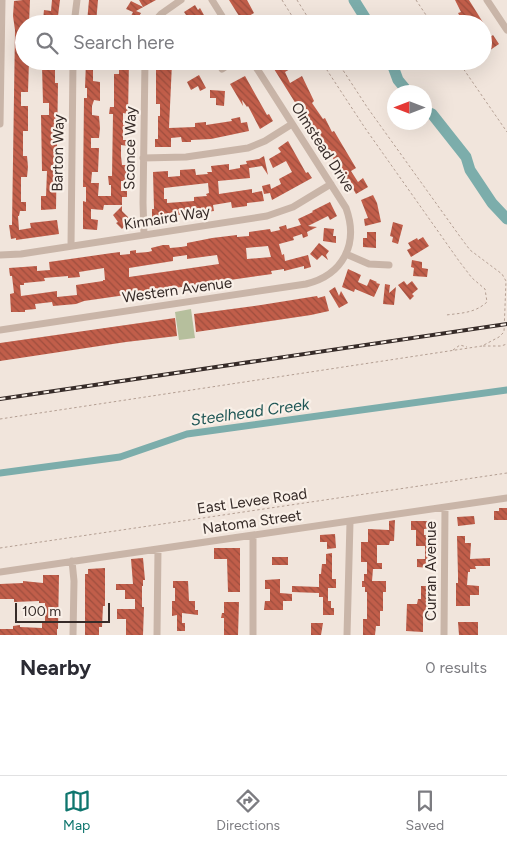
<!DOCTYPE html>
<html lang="en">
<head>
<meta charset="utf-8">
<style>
  body { margin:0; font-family:Figtree,sans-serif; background:#f2f2f3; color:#2b2b33 }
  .compass { position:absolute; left:387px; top:85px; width:45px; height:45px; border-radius:50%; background:#fff; box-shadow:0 5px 20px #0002; rotate:270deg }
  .scale { position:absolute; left:15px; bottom:12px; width:95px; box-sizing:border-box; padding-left:5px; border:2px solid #362b28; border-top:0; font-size:14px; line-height:18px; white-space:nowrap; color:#362b28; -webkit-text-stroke:4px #f9f0e8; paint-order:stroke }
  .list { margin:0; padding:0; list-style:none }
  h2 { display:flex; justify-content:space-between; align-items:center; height:65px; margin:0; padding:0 20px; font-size:21px }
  h2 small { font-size:16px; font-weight:400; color:#7c7c81 }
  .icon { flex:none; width:28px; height:28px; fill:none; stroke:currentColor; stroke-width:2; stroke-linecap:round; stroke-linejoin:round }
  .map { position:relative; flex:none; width:507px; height:635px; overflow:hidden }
  .search { position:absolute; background:#fff; box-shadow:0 5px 20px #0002; left:15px; right:15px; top:15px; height:55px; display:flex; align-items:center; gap:12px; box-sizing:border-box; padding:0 18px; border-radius:28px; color:#7c7c81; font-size:19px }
  .sheet { height:140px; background:#fff }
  nav { display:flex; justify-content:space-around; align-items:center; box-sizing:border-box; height:70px; border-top:1px solid #e1e1e2; background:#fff; font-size:14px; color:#7c7c81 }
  nav a { display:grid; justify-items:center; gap:2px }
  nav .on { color:#0f766e }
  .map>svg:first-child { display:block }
  .grass { fill:#b6bf9d }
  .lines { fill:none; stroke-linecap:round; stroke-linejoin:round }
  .canal { stroke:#7cadab; stroke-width:7 }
  .river { stroke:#7cadab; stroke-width:11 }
  .building { fill:url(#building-back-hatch); fill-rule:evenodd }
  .path { stroke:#b49f93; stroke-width:1; stroke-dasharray:2.5 2.5; stroke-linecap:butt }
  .street { stroke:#c9b5a8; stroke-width:7 }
  .rail-casing { stroke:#362b28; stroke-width:4 }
  .rail { stroke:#f9f0e8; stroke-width:2; stroke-dasharray:5.5; stroke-linecap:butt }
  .labels { text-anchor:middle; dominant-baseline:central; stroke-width:4.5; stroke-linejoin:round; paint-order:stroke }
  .street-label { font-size:15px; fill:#362b28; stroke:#f9f0e8 }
  .water-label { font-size:16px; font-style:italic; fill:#1f5655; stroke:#f9f0e8 }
</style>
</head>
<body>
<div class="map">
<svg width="507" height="635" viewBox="0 0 507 635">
  <defs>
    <pattern id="building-back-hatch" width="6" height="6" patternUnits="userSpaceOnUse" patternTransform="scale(1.25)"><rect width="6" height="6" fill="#c15e4a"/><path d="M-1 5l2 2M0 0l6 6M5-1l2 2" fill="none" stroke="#9e4e3e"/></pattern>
  </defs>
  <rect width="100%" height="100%" fill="#f1e5dc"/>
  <!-- grass -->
  <path class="grass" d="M 191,309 L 195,338 L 179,340 L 175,312 Z"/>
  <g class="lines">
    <!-- canal -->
    <path class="canal" d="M 0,473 L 120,457 L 187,434 L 507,390"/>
    <!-- river -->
    <path class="river" d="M 354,0 L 369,24
      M 391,61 L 398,80 L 408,92
      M 424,111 L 432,114 L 466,157 L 470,170 L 492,203 L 507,219"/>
  </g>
  <!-- building -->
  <path class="building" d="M 23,0 L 30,0 L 29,24 L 22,25 L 22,38 L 24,38 L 24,61 L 29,61 L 28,92 L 21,92 L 21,106 L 28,106 L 28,131 L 23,131 L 23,156 L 27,156 L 28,167 L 27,177 L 21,177 L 21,202 L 26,202 L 26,211 L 20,211 L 19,216 L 18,216 L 19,230 L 31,228 L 30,223 L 57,220 L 59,234 L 16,240 L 16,238 L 11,239 L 9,225 L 12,225 L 15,30 L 13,16 L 14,1 Z
    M 52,0 L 60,0 L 58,16 L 59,24 L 49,23 L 49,20 L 43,20 L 44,10 L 51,11 Z
    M 89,0 L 98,0 L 96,23 L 87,22 Z
    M 139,0 L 156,0 L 136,11 L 141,13 L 137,20 L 131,16 L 133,12 L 126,9 L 131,1 L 143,7 Z
    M 229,0 L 247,0 L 254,13 L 249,16 L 254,24 L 244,24 Z
    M 455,0 L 469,0 L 484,24 L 464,24 L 458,13 L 461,12 Z
    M 195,5 L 198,10 L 200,8 L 209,24 L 192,24 L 184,12 Z
    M 483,29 L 489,38 L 493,35 L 499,44 L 483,55 Z
    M 86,61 L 100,61 L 100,68 L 93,68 L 93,81 L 100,82 L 100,101 L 94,100 L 92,106 L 92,115 L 99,116 L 100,128 L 99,138 L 91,138 L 91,148 L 99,148 L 98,172 L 92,172 L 91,183 L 99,183 L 98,196 L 111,196 L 111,185 L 109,185 L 108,176 L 112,176 L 113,114 L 109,114 L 110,107 L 114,107 L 114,74 L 119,74 L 119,61 L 129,61 L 128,114 L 123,113 L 123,125 L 128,125 L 128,130 L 123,130 L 123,140 L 128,140 L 128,146 L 121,145 L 121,156 L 122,165 L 127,165 L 127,181 L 121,181 L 121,191 L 127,191 L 127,197 L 122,197 L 122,205 L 104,205 L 103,210 L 91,209 L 91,219 L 98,220 L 97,230 L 83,229 L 83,201 L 86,202 L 86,187 L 83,187 L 84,98 L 87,98 L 87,88 L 85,88 Z
    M 156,61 L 172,63 L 169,128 L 195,127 L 195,123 L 206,122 L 206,125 L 232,121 L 231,119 L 240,117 L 241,123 L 247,122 L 249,131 L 211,139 L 191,140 L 191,142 L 182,142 L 181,137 L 171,138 L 171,147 L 155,147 L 155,139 L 158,139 L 158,116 L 160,116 L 160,104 L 156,104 Z
    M 269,61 L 286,61 L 290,69 L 285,72 L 290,83 L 302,76 L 314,101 L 312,103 L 323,119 L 325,118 L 332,132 L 334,131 L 356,168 L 351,171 L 358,182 L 363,178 L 368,187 L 356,194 L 352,187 L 350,188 L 339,165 L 337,165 L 325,145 L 323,146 L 311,122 L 309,123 L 305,118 L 308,115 L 299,102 L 296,104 Z
    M 51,63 L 58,63 L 58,70 L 55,70 L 55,83 L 58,83 L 56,209 L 41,210 L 41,196 L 46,196 L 47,171 L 42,171 L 41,115 L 49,115 L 49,103 L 43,103 L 42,66 L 51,66 Z
    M 199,75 L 206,88 L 200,91 L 198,86 L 191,90 L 187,82 Z
    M 245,76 L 267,115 L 269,114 L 273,121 L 260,129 L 248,106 L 247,107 L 242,100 L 243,106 L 230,84 Z
    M 210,90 L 225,91 L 224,106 L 216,105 L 216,98 L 210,98 Z
    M 288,141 L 306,173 L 308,172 L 312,178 L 272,200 L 270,193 L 264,194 L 262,186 L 270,184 L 271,189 L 281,184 L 279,179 L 292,172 L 286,161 L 273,168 L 269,159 L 281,152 L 278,148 Z
    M 264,156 L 268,175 L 262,166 L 249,168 L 250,178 L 218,181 L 219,194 L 252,189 L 252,193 L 262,191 L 264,201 L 247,203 L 247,206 L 232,208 L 231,202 L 213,205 L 214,211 L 197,213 L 197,210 L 186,211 L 187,214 L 178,215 L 178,214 L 167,215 L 167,217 L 152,217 L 152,209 L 154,209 L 153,172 L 168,171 L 168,177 L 180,176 L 180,170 L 195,169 L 196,175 L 208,174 L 207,172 L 212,172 L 211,166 L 229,164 L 229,170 L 240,168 L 240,165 L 247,164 L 246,161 L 259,159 ZM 208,183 L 209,193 L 206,194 L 207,196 L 194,197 L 194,201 L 167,203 L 167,199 L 164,199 L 164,188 Z
    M 373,195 L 377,203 L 381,222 L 365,226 L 364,219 L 368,218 L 361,200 Z
    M 330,202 L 337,216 L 330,220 L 328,216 L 308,226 L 317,227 L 307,232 L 308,236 L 303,238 L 302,234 L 293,237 L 294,240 L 279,244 L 282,255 L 284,254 L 285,261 L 308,255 L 311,267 L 304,269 L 304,266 L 284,271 L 284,269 L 271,271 L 272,274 L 84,301 L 76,304 L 53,306 L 52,302 L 35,304 L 36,309 L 25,310 L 25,312 L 11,312 L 10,294 L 14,293 L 12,276 L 10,276 L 9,268 L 37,266 L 37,271 L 50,270 L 49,262 L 112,253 L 120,252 L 120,255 L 130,254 L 130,251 L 136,250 L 136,253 L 148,252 L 152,251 L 151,248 L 163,245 L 169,245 L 170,248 L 181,247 L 187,246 L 187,243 L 212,238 L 237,235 L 237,237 L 249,236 L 249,232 L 270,229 L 271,232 L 280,230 L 279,227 L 286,225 L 287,229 L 301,225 L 298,219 L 313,212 L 312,211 ZM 268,246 L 271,257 L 247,259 L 246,248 ZM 187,255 L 187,259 L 217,255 L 219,264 L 129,277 L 129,268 L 173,261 L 173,257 ZM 104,268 L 105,280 L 103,280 L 103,281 L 76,285 L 77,295 L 57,297 L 57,291 L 21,296 L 20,285 L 24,285 L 24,283 L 45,281 L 44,278 L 68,276 L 68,278 L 80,277 L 79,272 Z
    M 122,206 L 122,211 L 129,218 L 125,221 L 127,223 L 122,229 L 116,223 L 118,222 L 113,215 Z
    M 393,222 L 403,225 L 398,244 L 392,242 L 393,237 L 390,236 Z
    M 324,228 L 334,229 L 333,236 L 336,236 L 336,243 L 323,241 Z
    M 367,232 L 376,232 L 376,248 L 363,247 L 363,238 L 367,238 Z
    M 423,237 L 429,246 L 411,257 L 407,250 L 411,248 L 408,243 L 417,238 L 418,240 Z
    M 319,243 L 329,251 L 326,255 L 328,260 L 322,255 L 317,260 L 310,254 Z
    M 412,260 L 422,262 L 422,268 L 428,269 L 427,277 L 413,276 L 414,268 L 411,267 Z
    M 348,269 L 361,275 L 358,282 L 367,286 L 370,279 L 377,282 L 376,283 L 380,284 L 374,297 L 355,289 L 354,292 L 342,287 Z
    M 404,281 L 407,285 L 412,281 L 418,289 L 412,294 L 414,296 L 410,300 L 398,285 Z
    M 385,284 L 390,285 L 389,293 L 396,287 L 394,305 L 383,304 Z
    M 335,287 L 339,296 L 341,291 L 348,303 L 339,308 L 329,291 Z
    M 317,296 L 318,298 L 325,296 L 329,311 L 311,315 L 196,332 L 194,314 L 261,305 Z
    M 175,318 L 177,336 L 126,342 L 0,361 L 0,343 Z
    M 499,508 L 507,508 L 507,520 L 494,520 L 494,511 L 499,511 Z
    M 474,516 L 475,524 L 458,526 L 457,517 Z
    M 395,520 L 394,541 L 390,541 L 389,545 L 377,545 L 377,563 L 382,563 L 382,569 L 373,569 L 372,581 L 386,581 L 386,592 L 383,592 L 383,611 L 380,611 L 380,626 L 376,626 L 375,635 L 363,635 L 363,619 L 367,619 L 367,592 L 365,592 L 365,587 L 362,587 L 362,581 L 364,581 L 364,574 L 367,574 L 367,562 L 361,562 L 361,542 L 368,542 L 368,529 L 389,530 L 389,521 Z
    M 411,521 L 433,521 L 433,528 L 424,529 L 424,535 L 432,535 L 432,560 L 430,560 L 430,568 L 417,567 L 417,559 L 425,559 L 425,546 L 416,546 L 416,530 L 411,530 Z
    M 335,534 L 336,548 L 327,549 L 327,542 L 320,542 L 320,535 Z
    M 457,536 L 465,536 L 465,543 L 471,543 L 470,559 L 490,558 L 490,566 L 475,566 L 476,569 L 470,569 L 470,572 L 468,572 L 467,585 L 479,586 L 479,595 L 470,595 L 470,606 L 456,606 L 456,583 L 458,583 L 458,575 Z
    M 214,548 L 240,548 L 240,592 L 228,592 L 227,559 L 214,559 Z
    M 332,553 L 332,579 L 336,579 L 336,588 L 328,588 L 328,601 L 331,601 L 331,608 L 334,608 L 334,615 L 323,615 L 323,597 L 319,597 L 319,593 L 292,592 L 292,586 L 319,587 L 319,574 L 321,574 L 322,564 L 326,564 L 326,554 Z
    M 272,557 L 288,557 L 288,565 L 272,565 Z
    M 143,558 L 145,580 L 143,580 L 143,586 L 142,586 L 142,607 L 144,607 L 143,635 L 126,635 L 126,619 L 117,619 L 117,609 L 135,609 L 135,599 L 125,599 L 125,590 L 116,590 L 116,584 L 133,584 L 131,559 Z
    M 105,568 L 105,606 L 103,606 L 102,627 L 99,627 L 99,635 L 85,635 L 85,574 L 88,574 L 88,569 Z
    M 43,575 L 59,575 L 58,629 L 57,629 L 57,635 L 0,635 L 0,629 L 13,629 L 13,626 L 20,625 L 20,627 L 42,628 L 42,622 L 45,622 L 45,603 L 39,603 L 39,601 L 14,602 L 14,599 L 0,599 L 0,584 L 23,583 L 23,581 L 43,583 Z
    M 280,579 L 280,593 L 292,594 L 292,601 L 283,601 L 283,610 L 264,610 L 265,601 L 270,601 L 270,589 L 265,589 L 265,580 Z
    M 173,581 L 188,581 L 189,601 L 195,601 L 195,610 L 198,610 L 198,615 L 182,613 L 182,623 L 185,623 L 185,631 L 177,631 L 177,615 L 172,616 L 172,601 L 175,601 L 175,588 L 173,588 Z
    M 421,586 L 432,586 L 432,594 L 429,594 L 429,617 L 423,617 L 423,632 L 406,631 L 407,604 L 417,604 L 418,599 L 421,599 Z
    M 224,602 L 239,602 L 238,635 L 224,635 L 224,618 L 221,618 L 222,613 L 224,613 Z
    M 458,622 L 478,622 L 478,635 L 459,635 Z
    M 311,623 L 323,623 L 321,635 L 311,635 Z"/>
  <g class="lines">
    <!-- path -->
    <path class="path" d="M 282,0 L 297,24
      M 297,0 L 312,24
      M 416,0 L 432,24
      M 321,61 L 365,128 L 459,261 L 472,278 L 485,289 L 487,302 C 475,313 462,313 446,315
      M 458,61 L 507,132
      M 483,346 L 501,346 L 507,344
      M 453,350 L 460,345 L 467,347
      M 0,419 L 482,346 L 499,337 L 504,332 L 506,281 L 502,274 L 470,250 L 461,238 L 367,107 L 337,61
      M 0,548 L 507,473"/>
    <!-- street -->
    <path class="street" d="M 212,0 L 227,24
      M 487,0 L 507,30
      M 74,24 L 77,0
      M 152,24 L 161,14 L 181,0
      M 222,69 L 234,61
      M 0,124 L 2,0
      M 143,158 L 186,157 L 248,148 L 265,141 L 292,124
      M 144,235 L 143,203 L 145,61
      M 71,246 L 73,61
      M 346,254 L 369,264 L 389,265
      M 0,255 L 21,254 L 267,216 L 293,207 L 331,184
      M 0,330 L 306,284 C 343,275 359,244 346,208 L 252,61
      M 72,561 L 74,581 L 73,635
      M 0,572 L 507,498
      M 157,635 L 158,549
      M 253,635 L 253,536
      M 347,635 L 350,522
      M 444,635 L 445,508"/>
    <defs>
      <path id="rail" d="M 0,399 L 507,324"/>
    </defs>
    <!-- rail casing -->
    <use href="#rail" class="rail-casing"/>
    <!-- rail -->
    <use href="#rail" class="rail"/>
  </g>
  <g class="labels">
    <!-- street labels -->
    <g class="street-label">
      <text transform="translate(323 147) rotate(57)">Olmstead Drive</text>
      <text transform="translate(130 148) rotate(-89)">Sconce Way</text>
      <text transform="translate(58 153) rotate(-89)">Barton Way</text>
      <text transform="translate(167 218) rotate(-9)">Kinnaird Way</text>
      <text transform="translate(177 290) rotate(-8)">Western Avenue</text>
      <text transform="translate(252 501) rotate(-8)">East Levee Road</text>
      <text transform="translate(252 522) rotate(-8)">Natoma Street</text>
      <text transform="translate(431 571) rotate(-90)">Curran Avenue</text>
    </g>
    <!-- water labels -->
    <g class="water-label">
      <text transform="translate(250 412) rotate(-8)">Steelhead Creek</text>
    </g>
  </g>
</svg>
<svg class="compass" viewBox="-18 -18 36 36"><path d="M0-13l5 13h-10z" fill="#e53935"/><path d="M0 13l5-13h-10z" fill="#7c7c81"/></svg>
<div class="scale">100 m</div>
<div class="search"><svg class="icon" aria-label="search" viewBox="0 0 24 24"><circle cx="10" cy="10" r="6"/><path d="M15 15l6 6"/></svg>Search here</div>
</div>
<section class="sheet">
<h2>Nearby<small>0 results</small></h2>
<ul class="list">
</ul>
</section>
<nav>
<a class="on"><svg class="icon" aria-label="map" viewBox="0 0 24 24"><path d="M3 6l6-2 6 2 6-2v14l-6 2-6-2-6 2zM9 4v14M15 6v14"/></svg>Map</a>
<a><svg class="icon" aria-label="directions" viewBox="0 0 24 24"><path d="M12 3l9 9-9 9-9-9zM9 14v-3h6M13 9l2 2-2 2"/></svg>Directions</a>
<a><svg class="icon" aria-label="saved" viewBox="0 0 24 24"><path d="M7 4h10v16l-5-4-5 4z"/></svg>Saved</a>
</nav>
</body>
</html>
